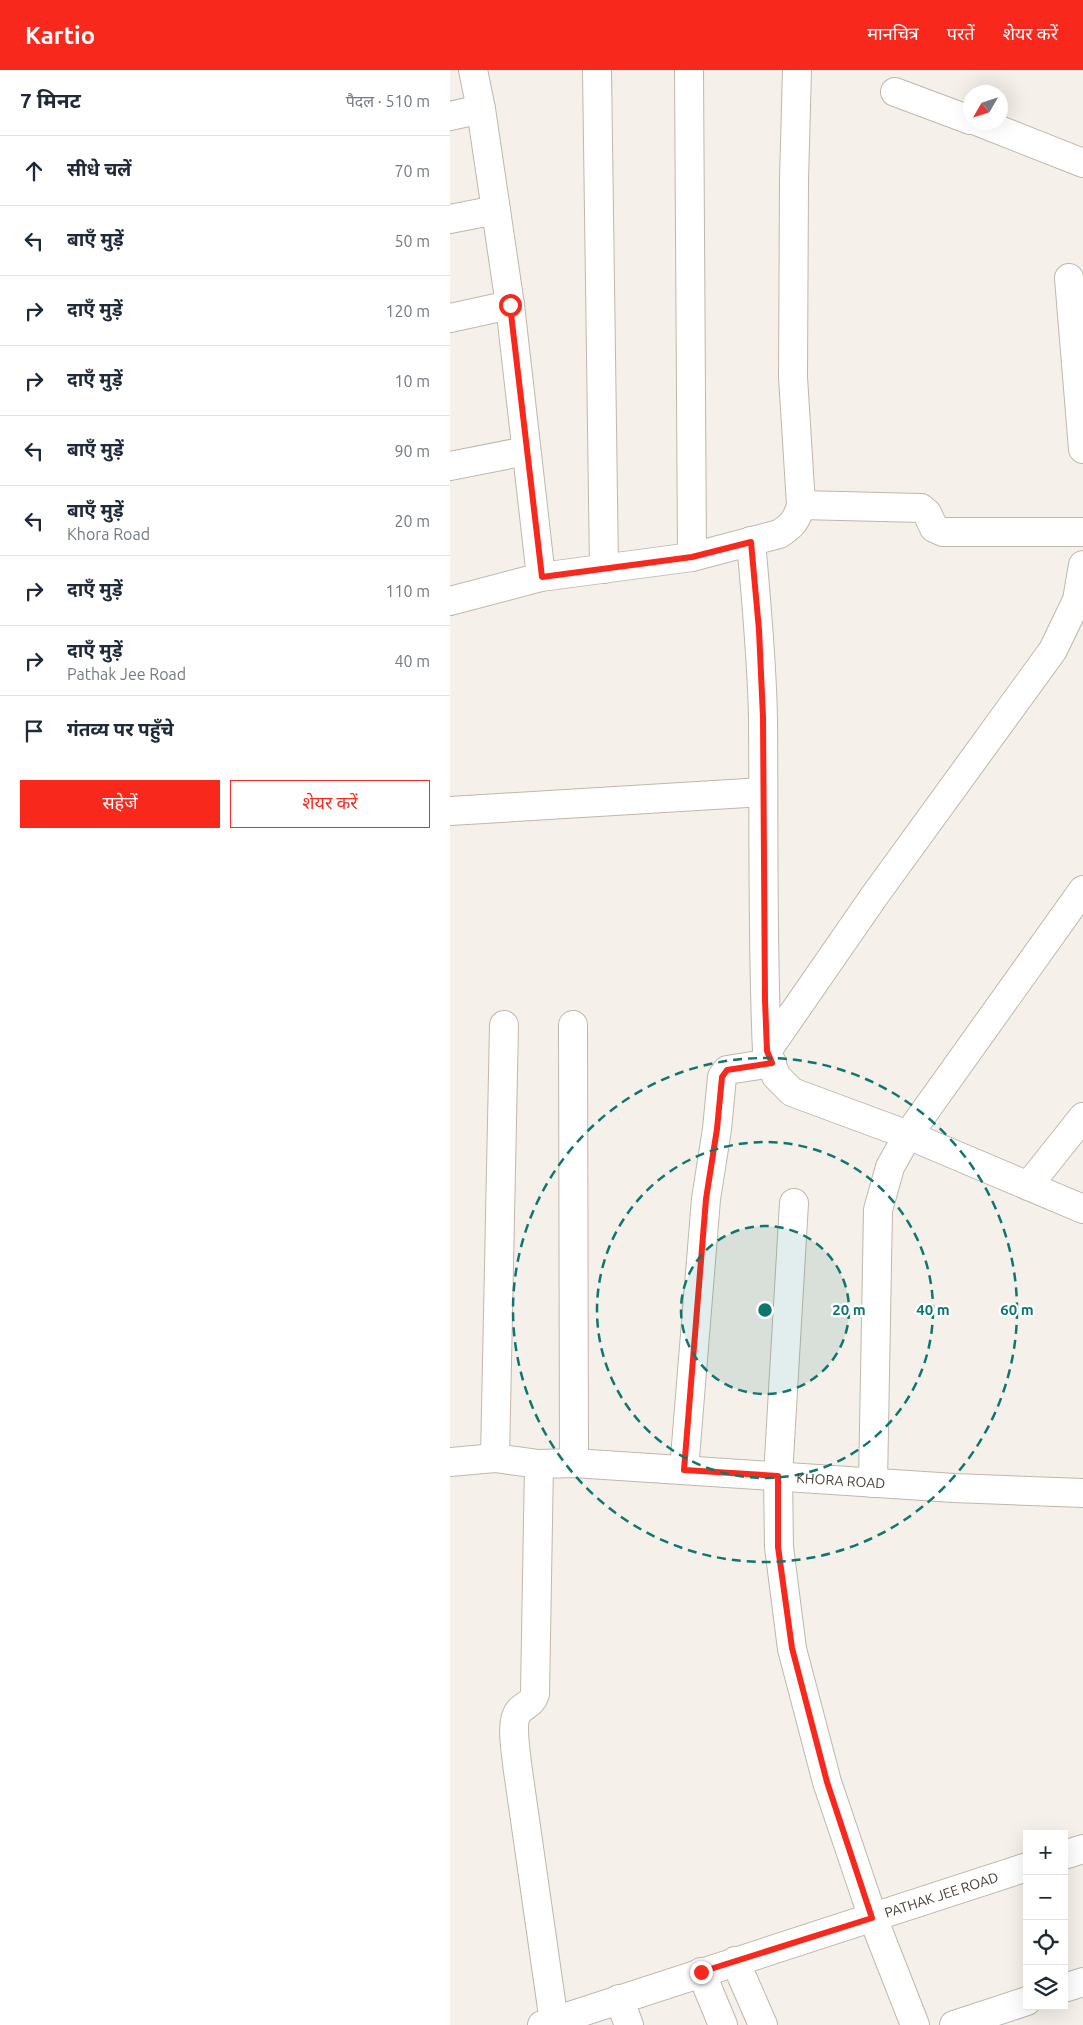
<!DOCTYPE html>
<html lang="hi">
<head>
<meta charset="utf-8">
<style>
  body { margin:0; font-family:Ubuntu,"Noto Sans Devanagari",sans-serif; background:#f2f2f3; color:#1f2937 }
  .controls { position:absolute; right:15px; bottom:15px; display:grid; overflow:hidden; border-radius:0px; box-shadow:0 5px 20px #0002 }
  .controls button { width:45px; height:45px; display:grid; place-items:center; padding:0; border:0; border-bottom:1px solid #e0e1e3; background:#fff; color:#1f2937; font:25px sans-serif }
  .compass { position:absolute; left:513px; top:15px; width:45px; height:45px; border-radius:50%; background:#fff; box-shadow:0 5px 20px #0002; rotate:231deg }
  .stop { position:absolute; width:15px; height:15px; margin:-11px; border:4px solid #f9281c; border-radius:50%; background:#fff }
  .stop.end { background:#f9281c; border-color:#fff; box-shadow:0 1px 5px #0008 }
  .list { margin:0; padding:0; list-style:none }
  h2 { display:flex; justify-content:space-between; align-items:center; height:65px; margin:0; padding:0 20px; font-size:21px }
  h2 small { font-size:16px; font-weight:400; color:#747a83 }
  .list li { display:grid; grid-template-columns:32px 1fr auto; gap:15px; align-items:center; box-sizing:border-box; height:70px; padding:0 20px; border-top:1px solid #e0e1e3 }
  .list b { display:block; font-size:19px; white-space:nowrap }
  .list p { margin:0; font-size:16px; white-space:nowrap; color:#747a83 }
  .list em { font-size:16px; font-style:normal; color:#747a83 }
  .actions { display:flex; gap:10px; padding:15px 20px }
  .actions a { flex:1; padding:11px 0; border:1px solid #f9281c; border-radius:0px; text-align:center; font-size:18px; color:#f9281c }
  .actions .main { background:#f9281c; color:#fff }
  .icon { flex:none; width:28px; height:28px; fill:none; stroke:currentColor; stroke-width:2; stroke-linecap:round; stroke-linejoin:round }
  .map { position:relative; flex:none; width:633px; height:1955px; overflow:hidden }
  header { display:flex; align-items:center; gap:30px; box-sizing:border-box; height:70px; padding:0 25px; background:#f9281c; color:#fff }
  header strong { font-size:24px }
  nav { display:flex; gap:28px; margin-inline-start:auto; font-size:18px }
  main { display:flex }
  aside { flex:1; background:#fff }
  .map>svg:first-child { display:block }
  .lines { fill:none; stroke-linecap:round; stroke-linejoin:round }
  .minor-casing { stroke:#c0b7ac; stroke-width:30 }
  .minor { stroke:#fff; stroke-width:28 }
  .route { stroke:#f9281c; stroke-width:6 }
  .ring { fill:none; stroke:#0f766e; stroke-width:2.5; stroke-dasharray:9 6 }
  .labels { text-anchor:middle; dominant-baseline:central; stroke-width:4.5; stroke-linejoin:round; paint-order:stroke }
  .street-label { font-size:14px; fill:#494038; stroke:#fff }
  .centre { fill:#0f766e; stroke:#fff; stroke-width:2.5 }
  .ring-label { font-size:15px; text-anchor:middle; font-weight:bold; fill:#0f766e; stroke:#fff; stroke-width:4.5; stroke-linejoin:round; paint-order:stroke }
</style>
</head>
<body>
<header>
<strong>Kartio</strong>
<nav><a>मानचित्र</a><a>परतें</a><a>शेयर करें</a></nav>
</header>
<main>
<aside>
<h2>7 मिनट<small>पैदल · 510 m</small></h2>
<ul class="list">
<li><svg class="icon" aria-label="ahead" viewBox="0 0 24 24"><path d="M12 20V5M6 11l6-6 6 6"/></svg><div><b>सीधे चलें</b></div><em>70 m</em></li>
<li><svg class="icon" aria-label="left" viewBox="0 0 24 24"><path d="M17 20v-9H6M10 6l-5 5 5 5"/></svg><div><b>बाएँ मुड़ें</b></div><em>50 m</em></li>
<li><svg class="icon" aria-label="right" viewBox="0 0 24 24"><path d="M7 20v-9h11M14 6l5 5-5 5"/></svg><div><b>दाएँ मुड़ें</b></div><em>120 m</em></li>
<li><svg class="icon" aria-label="right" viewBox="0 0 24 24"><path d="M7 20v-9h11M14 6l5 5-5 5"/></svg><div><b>दाएँ मुड़ें</b></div><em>10 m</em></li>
<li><svg class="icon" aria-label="left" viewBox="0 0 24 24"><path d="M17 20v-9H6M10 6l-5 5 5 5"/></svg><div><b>बाएँ मुड़ें</b></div><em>90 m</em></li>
<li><svg class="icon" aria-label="left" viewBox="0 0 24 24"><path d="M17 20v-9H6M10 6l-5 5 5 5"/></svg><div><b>बाएँ मुड़ें</b><p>Khora Road</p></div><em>20 m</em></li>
<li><svg class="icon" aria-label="right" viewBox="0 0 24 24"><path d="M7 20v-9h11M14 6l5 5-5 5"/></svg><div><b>दाएँ मुड़ें</b></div><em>110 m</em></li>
<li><svg class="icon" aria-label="right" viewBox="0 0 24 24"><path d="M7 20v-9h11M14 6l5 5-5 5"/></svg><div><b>दाएँ मुड़ें</b><p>Pathak Jee Road</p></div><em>40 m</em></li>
<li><svg class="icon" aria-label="arrive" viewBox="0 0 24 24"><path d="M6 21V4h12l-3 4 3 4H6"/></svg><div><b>गंतव्य पर पहुँचे</b></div></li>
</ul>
<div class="actions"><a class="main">सहेजें</a><a>शेयर करें</a></div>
</aside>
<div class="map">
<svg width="633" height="1955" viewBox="0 0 633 1955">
  <rect width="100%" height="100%" fill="#f5f0ea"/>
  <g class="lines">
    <defs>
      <g id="minor">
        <path d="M 23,0 L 31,39 L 60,235 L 91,507"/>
        <path d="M 147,0 L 154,499"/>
        <path d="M 239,0 L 242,487"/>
        <path d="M 445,22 L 520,50"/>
        <path d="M 0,46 L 31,39"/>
        <path d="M 529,52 L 633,93"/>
        <path d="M 0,149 L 46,140"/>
        <path d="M 619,208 L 633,379"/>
        <path d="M 0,248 L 60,235"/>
        <path d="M 0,396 L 76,381"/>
        <path d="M 351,435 L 471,438 L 477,443 L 484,458 L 493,462 L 633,462"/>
        <path d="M 301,471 C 306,530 312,589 313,649 C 314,759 312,870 317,981"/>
        <path d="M 633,495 L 627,530 L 603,580 L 425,825 L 317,981 L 326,1006 L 342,1022 L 458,1065 L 633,1139"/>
        <path d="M 0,531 L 91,507 L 242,487 L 329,464 C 342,456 347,450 351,435 L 343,307 L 344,110 L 347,0"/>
        <path d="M 0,741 L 313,722"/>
        <path d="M 123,955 L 124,1393"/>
        <path d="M 578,1116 L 633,1047"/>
        <path d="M 344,1133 L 328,1406 L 329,1477 L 342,1579 L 377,1712 L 423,1848 L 465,1955"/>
        <path d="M 45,1388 L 54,955"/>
        <path id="s1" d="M 0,1392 L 45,1388 L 89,1394 L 124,1393 L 504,1418 L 633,1423"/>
        <path d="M 89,1394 L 85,1624 C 82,1634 76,1634 69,1641 C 60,1651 66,1681 67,1694 L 104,1952"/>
        <path d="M 234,1400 L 256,1129 L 267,1059 L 272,1007 L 277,1000 L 322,993"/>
        <path d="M 423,1413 L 428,1140 L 440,1097 L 458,1065 L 633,820"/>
        <path d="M 614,1785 L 633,1779"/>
        <path d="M 285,1891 L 313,1955"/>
        <path d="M 251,1902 L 273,1955"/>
        <path d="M 614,1918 L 633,1912"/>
        <path d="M 169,1929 L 179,1955"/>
        <path id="s2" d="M 92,1955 L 577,1797"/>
        <path d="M 504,1955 L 577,1931"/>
      </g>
    </defs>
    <!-- minor casing -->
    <use href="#minor" class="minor-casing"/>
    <!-- minor -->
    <use href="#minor" class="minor"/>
  </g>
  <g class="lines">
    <!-- route -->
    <path class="route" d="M 60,235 L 92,507 L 242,487 L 301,472 L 309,560 L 313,647 L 315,930 L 317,981 L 322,993 L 277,1000 L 272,1007 L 267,1059 L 256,1129 L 234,1400 L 328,1406 L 328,1477 L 342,1578 L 377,1712 L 422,1848 L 251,1902"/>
  </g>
  <!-- distance rings -->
  <circle cx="315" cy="1240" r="84" fill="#0f766e" fill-opacity=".12"/>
  <g class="ring">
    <circle cx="315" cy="1240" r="84"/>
    <circle cx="315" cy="1240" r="168"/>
    <circle cx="315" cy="1240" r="252"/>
  </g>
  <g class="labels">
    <!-- street labels -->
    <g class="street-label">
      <text stroke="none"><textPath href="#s1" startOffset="392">KHORA ROAD</textPath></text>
      <text stroke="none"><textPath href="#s2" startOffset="420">PATHAK JEE ROAD</textPath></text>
    </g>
  </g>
  <circle cx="315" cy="1240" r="8" class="centre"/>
  <g class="ring-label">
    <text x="399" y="1245">20 m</text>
    <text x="483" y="1245">40 m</text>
    <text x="567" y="1245">60 m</text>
  </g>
</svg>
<div class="controls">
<button>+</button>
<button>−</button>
<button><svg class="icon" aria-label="locate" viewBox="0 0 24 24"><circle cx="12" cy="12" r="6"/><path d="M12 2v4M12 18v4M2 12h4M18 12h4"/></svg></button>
<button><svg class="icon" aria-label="layers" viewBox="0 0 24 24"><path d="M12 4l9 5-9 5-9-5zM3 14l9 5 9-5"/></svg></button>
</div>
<svg class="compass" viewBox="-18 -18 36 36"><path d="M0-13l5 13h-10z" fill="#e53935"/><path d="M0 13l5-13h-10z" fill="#747a83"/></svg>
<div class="stop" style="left:60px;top:235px"></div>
<div class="stop end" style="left:251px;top:1902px"></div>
</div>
</main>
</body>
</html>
